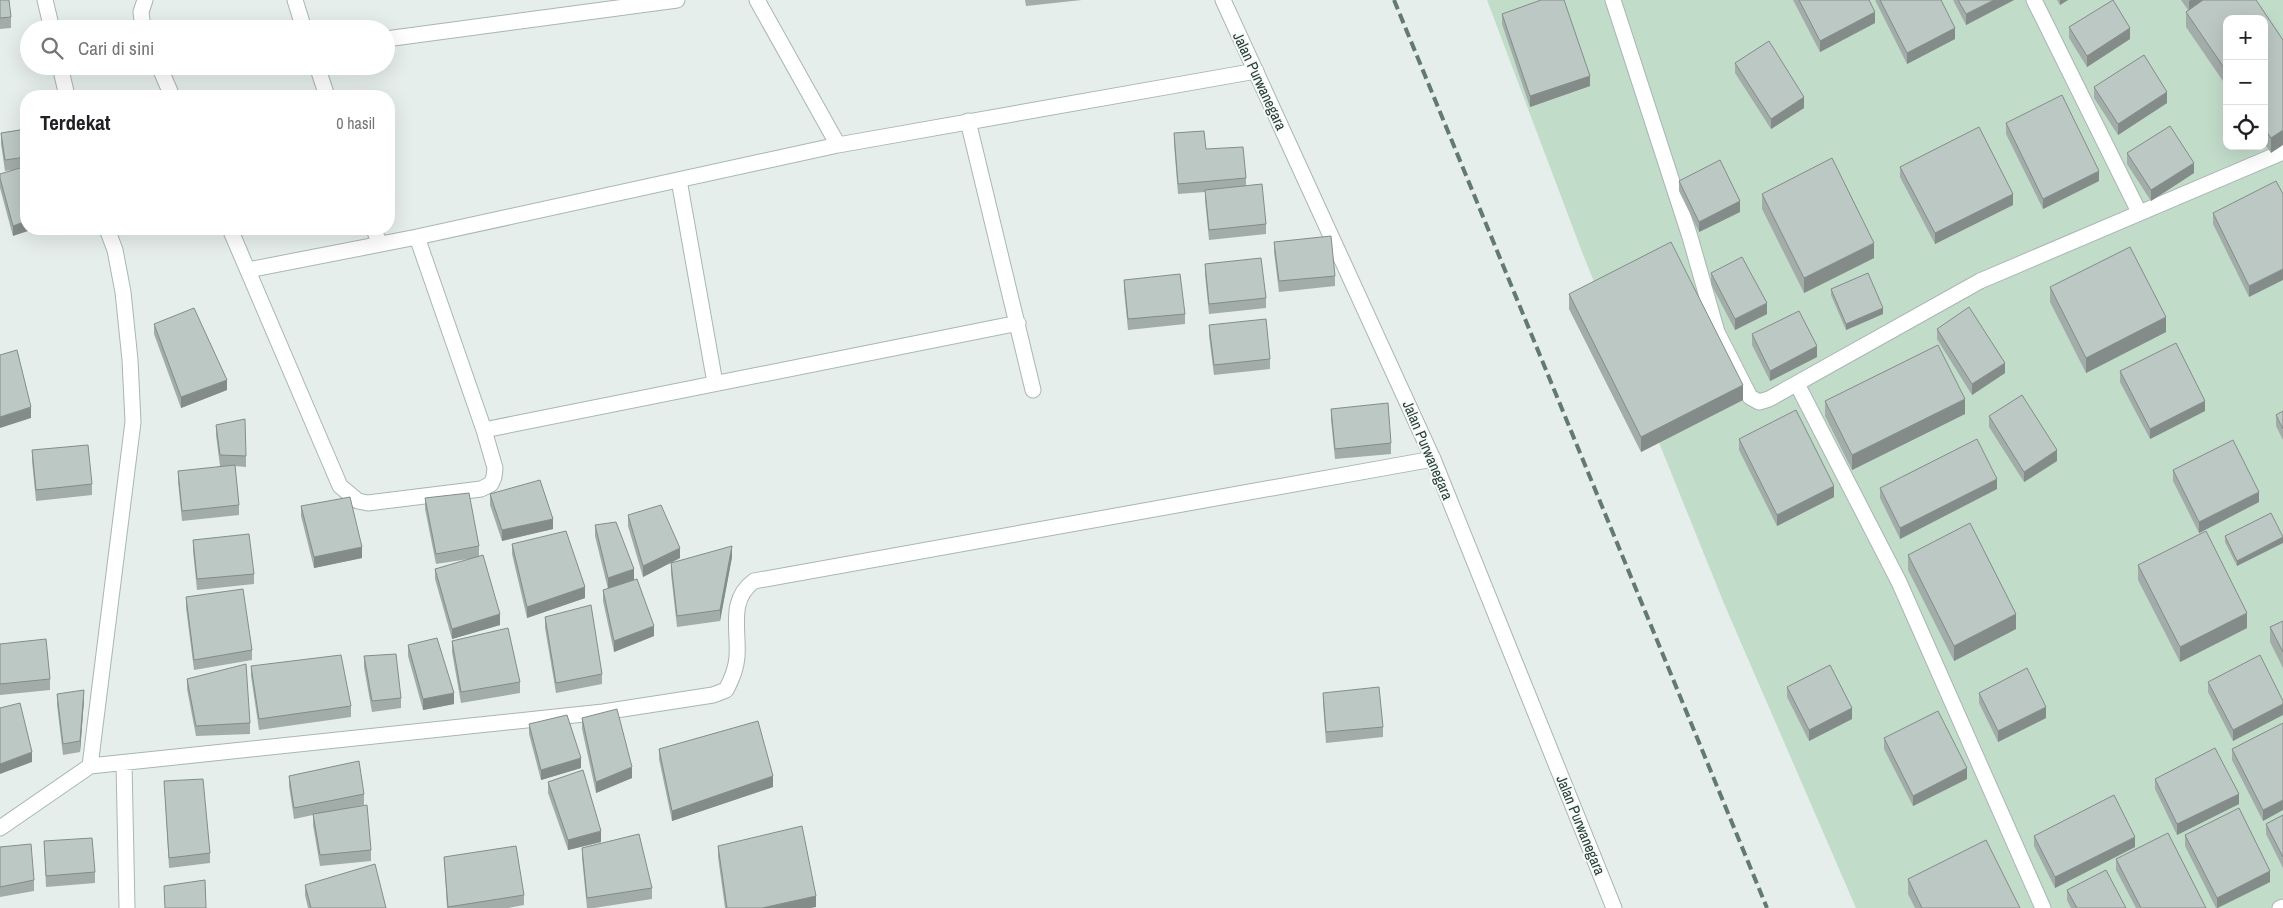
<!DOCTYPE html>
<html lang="id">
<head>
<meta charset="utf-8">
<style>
  body { margin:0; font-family:"Archivo Narrow",sans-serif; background:#f6f6f6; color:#202124 }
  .controls { position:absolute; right:15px; top:15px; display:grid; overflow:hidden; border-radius:10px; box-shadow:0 5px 20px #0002 }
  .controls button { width:45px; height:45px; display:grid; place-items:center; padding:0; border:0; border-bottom:1px solid #e0e0e0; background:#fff; color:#202124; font:25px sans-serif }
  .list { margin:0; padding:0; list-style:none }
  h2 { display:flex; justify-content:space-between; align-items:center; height:65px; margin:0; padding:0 20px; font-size:21px }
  h2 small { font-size:16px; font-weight:400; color:#757577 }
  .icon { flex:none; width:28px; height:28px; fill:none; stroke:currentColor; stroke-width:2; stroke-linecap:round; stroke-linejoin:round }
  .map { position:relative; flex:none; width:2283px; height:908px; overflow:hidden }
  .search { position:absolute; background:#fff; box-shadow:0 5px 20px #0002; left:20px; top:20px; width:375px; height:55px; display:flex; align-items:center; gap:12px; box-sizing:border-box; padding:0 18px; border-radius:28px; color:#757577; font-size:19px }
  .panel { position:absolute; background:#fff; box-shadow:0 5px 20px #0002; left:20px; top:90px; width:375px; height:145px; border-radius:20px }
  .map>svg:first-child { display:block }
  .green { fill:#c2dcca; fill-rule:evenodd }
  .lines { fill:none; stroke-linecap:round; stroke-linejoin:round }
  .service-casing { stroke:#a9b6b2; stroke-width:17 }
  .minor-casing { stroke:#a9b6b2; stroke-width:17 }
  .tertiary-casing { stroke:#a9b6b2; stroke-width:17 }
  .service { stroke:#fff; stroke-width:15 }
  .minor { stroke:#fff; stroke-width:15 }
  .tertiary { stroke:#fff; stroke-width:15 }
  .rail { stroke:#627974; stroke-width:4; stroke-dasharray:10 5; stroke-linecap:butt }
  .wall { fill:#a2aca9 }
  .shaded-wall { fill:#848c89 }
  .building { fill:#bcc8c4; stroke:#848c89 }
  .labels { text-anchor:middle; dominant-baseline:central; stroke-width:4; stroke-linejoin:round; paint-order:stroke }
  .street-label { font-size:15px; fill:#273e39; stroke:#f7faf9 }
</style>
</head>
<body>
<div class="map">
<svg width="2283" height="908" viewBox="0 0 2283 908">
  <rect width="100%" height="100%" fill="#e6eeeb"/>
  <!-- green -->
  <path class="green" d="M 1487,0 L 2283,0 L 2283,908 L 1856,908 L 1725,606 L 1582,252 ZM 2227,19 L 2264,19 L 2264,146 L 2227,146 Z"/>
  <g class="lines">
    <defs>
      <path id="service" d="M 2034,0 L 2139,212
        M 1797,384 L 1899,582 L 2043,908"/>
      <path id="minor" d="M 45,0 L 52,29
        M 295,0 L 304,29
        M 757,0 L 838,145
        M 1613,0 L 1690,237 L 1717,332 L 1750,397 L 1759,402 L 1769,399 L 1980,281 L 2283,152
        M 143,29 L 141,12 L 145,0
        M 386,39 L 677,0
        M 60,66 L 67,96
        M 159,66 L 172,96
        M 317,66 L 327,96
        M 968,121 L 1033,390
        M 679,180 L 715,383
        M 107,229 L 115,250 L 123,292 L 130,360 L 133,422 L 90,766 L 603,712 L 713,695 L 726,690 C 732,679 736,670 737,657 C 739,629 728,600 754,581 L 1433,459
        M 230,229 L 340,486 L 358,501 L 368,503 L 481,489 L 491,484 L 494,477 L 495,468 L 484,430 L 417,237
        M 374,229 L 379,243
        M 248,270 L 417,237 L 838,145 L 1256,71
        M 484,430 L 1018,323
        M 124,763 L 127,908
        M 0,828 L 90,766
        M 2280,908 L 2283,907"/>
      <path id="tertiary" d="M 1223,0 L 1433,459 L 1614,908"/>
    </defs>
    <!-- service casing -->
    <use href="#service" class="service-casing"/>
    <!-- minor casing -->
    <use href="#minor" class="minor-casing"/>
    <!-- tertiary casing -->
    <use href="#tertiary" class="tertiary-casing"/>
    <!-- service -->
    <use href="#service" class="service"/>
    <!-- minor -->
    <use href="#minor" class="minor"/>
    <!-- tertiary -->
    <use href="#tertiary" class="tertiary"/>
    <!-- rail -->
    <path class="rail" d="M 1394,0 L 1767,908"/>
  </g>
  <!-- wall -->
  <path class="wall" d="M 0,0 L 11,17 L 11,28 L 0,29 Z
    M 1025,0 L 1082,0 L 1026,6 Z
    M 1793,0 L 1869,0 L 1875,23 L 1820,52 Z
    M 1875,0 L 1941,0 L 1955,39 L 1907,64 Z
    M 1953,0 L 2014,0 L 1966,25 Z
    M 2057,0 L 2068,0 L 2060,5 Z
    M 2181,0 L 2256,0 L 2283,40 L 2271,153 L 2264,143 L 2264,19 L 2227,19 L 2227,87 L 2186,27 L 2186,12 L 2188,10 Z
    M 1502,14 L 1590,86 L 1530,107 L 1502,24 Z
    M 2069,27 L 2130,39 L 2087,67 L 2069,38 Z
    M 1735,63 L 1804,108 L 1771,129 L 1735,73 Z
    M 2094,87 L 2167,103 L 2118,135 L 2094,98 Z
    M 2006,123 L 2099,181 L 2043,209 L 2006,134 Z
    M 26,129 L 26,168 L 5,171 L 1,144 L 1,133 Z
    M 1174,133 L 1206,149 L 1246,178 L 1246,185 L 1266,224 L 1266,234 L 1209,240 L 1205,200 L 1205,192 L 1178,194 L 1174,144 Z
    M 2127,153 L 2194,173 L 2151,201 L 2127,164 Z
    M 1900,167 L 2013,205 L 1935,244 L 1900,177 Z
    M 0,174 L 26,184 L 13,236 L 0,188 Z
    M 1679,181 L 1740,212 L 1699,232 L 1679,191 Z
    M 1762,194 L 1874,258 L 1804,293 L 1762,209 Z
    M 2283,194 L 2249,297 L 2213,224 L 2213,213 Z
    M 1274,242 L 1335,276 L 1335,286 L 1279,292 L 1274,252 Z
    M 1205,264 L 1266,298 L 1266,308 L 1209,314 L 1205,275 Z
    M 1711,273 L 1767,314 L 1735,330 L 1711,284 Z
    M 1124,280 L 1185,314 L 1185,324 L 1128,330 L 1124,290 Z
    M 2050,287 L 2166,332 L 2086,373 L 2050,302 Z
    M 1831,289 L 1883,314 L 1846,330 L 1831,295 Z
    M 1569,294 L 1743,400 L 1641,452 L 1569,309 Z
    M 154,324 L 227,390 L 181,408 L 154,334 Z
    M 1209,325 L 1270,359 L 1270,369 L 1214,375 L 1209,336 Z
    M 1937,329 L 2005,373 L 1972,395 L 1937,339 Z
    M 1752,334 L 1817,357 L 1770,381 L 1752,345 Z
    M 2120,371 L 2205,411 L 2150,439 L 2120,382 Z
    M 1825,401 L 1965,414 L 1852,470 L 1825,416 Z
    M 1331,409 L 1391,443 L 1391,454 L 1335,459 L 1331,420 Z
    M 2283,411 L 2283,440 L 2276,426 L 2276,415 Z
    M 1989,416 L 2057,461 L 2024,482 L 1989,427 Z
    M 216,425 L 246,456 L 246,467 L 235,466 L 239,505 L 239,515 L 182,521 L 178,482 L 178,471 L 230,466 L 220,466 L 216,435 Z
    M 1739,439 L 1834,497 L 1777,526 L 1739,450 Z
    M 32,450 L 92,484 L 92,495 L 36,501 L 32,461 Z
    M 2173,470 L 2259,502 L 2199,533 L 2173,481 Z
    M 1880,488 L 1997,489 L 1900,539 L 1880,498 Z
    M 490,494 L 553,529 L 502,541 L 490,505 Z
    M 425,498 L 479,546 L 479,556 L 500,625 L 452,639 L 435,579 L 435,569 L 475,558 L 436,564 L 425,509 Z
    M 301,506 L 362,558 L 314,568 L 301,516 Z
    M 2271,513 L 2237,566 L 2225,542 L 2225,536 Z
    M 628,515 L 680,558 L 643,577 L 628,526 Z
    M 595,525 L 634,580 L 654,636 L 614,652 L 603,601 L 603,590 L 608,589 L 595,536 Z
    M 193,540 L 254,574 L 254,584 L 197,590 L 193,551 Z
    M 512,544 L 585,598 L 527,618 L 512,554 Z
    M 1908,555 L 2016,629 L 1954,661 L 1908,570 Z
    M 732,557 L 720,621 L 677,627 L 671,574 L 671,563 Z
    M 2138,565 L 2247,628 L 2180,662 L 2138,580 Z
    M 186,597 L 252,650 L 252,660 L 194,670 L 186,608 Z
    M 545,617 L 602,674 L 602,684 L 556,693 L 545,628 Z
    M 2283,621 L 2283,668 L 2270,642 L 2270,627 Z
    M 452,641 L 520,682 L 520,693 L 461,703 L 452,652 Z
    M 0,644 L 50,679 L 50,690 L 0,695 Z
    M 408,645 L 454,704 L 423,710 L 408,656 Z
    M 364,656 L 401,698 L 401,708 L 372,712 L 364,667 Z
    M 251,666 L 351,706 L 351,717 L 259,730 L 251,676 Z
    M 187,679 L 250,723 L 250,734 L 196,736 L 187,689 Z
    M 2208,682 L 2283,701 L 2233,741 L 2208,692 Z
    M 1787,687 L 1852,719 L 1809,741 L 1787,697 Z
    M 1323,693 L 1383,727 L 1383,737 L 1326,743 L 1323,703 Z
    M 1979,693 L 2046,718 L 1998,742 L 1979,703 Z
    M 57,694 L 84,700 L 80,752 L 63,755 L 57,705 Z
    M 582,718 L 632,778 L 596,793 L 582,729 Z
    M 2283,723 L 2263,821 L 2232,760 L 2232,749 Z
    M 529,724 L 581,768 L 541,780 L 529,734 Z
    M 1884,738 L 1967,779 L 1913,806 L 1884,749 Z
    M 659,749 L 773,787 L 672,821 L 659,759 Z
    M 289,776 L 364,794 L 364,805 L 345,809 L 371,850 L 371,861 L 320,866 L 313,825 L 313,815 L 294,819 L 289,786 Z
    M 2155,779 L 2239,804 L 2177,835 L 2155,789 Z
    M 164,781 L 210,853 L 210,863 L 169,868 Z
    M 548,782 L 601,842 L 568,850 L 548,793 Z
    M 2283,815 L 2283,868 L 2266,834 L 2266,824 Z
    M 2185,835 L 2270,882 L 2218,908 L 2216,908 L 2185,846 Z
    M 2034,836 L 2135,847 L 2055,888 L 2034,846 Z
    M 44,841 L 95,872 L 95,883 L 46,887 Z
    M 718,846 L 816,907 L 810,908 L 725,908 L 718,857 Z
    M 0,847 L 34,880 L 34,891 L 0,897 Z
    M 582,848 L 652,888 L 652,899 L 594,908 L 587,908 L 582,858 Z
    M 444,857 L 524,895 L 524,905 L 508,908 L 447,908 Z
    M 2116,859 L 2206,908 L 2136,908 L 2116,870 Z
    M 1908,879 L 2020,908 L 1915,908 L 1908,894 Z
    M 305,885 L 386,908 L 308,908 L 305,895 Z
    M 2067,890 L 2126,908 L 2071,908 L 2067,900 Z"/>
  <!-- shaded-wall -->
  <path class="shaded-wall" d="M 1994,0 L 2014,0 L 1966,25 L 1966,14 Z
    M 2060,0 L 2068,0 L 2060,5 Z
    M 2191,0 L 2207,0 L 2189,12 L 2189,1 Z
    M 1875,12 L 1875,23 L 1820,52 L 1820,41 Z
    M 1955,28 L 1955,39 L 1907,64 L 1907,53 Z
    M 2130,28 L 2130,39 L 2087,67 L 2087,56 Z
    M 1590,76 L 1590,86 L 1530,107 L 1530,96 Z
    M 2167,92 L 2167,103 L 2118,135 L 2118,124 Z
    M 1804,97 L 1804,108 L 1771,129 L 1771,119 Z
    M 2283,130 L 2283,145 L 2271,153 L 2271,138 Z
    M 2194,163 L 2194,173 L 2151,201 L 2151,190 Z
    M 2099,171 L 2099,181 L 2043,209 L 2043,199 Z
    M 2013,194 L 2013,205 L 1935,244 L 1935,233 Z
    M 1740,201 L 1740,212 L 1699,232 L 1699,222 Z
    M 26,221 L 26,229 L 34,229 L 13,236 L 13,226 Z
    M 1874,243 L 1874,258 L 1804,293 L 1804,278 Z
    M 2283,269 L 2283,280 L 2249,297 L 2249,286 Z
    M 1767,303 L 1767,314 L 1735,330 L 1735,319 Z
    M 1883,308 L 1883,314 L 1846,330 L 1846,324 Z
    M 2166,317 L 2166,332 L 2086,373 L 2086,358 Z
    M 1817,346 L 1817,357 L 1770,381 L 1770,371 Z
    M 2005,363 L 2005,373 L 1972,395 L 1972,384 Z
    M 227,380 L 227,390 L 181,408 L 181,397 Z
    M 1743,385 L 1743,400 L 1641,452 L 1641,437 Z
    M 1965,399 L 1965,414 L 1852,470 L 1852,455 Z
    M 2205,401 L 2205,411 L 2150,439 L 2150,429 Z
    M 31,407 L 31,418 L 0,428 L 0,417 Z
    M 2057,450 L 2057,461 L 2024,482 L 2024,472 Z
    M 1997,479 L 1997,489 L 1900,539 L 1900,528 Z
    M 1834,486 L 1834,497 L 1777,526 L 1777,515 Z
    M 2259,492 L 2259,502 L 2199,533 L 2199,522 Z
    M 553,519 L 553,529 L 502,541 L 502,530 Z
    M 2283,537 L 2283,543 L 2237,566 L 2237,561 Z
    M 732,546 L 732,557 L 720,621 L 720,610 Z
    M 362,547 L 362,558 L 314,568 L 314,557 Z
    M 680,548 L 680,558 L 643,577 L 643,566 Z
    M 634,569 L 634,580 L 608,589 L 608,578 Z
    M 585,587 L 585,598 L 527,618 L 527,607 Z
    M 2247,613 L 2247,628 L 2180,662 L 2180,647 Z
    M 500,614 L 500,625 L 452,639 L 452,629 Z
    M 2016,614 L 2016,629 L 1954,661 L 1954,646 Z
    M 654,626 L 654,636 L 614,652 L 614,641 Z
    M 84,690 L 84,700 L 80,752 L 80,741 Z
    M 454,693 L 454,704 L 423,710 L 423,699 Z
    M 2283,704 L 2283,715 L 2233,741 L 2233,730 Z
    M 2046,707 L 2046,718 L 1998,742 L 1998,731 Z
    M 1852,708 L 1852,719 L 1809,741 L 1809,730 Z
    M 32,752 L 32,762 L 0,774 L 0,764 Z
    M 581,758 L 581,768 L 541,780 L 541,770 Z
    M 632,767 L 632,778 L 596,793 L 596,782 Z
    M 1967,768 L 1967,779 L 1913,806 L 1913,796 Z
    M 773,776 L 773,787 L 672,821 L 672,811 Z
    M 2239,794 L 2239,804 L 2177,835 L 2177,824 Z
    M 2283,800 L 2283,810 L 2263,821 L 2263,810 Z
    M 601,831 L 601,842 L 568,850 L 568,840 Z
    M 2135,837 L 2135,847 L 2055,888 L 2055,877 Z
    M 2270,871 L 2270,882 L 2217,908 L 2217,898 Z
    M 816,896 L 816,907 L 810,908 L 762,908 Z"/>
  <!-- building -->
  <path class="building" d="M 0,0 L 9,0 L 11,17 L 0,18 Z
    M 1541,0 L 1564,0 L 1590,76 L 1530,96 L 1502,14 Z
    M 1799,0 L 1869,0 L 1875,12 L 1820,41 Z
    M 1880,0 L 1941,0 L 1955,28 L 1907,53 Z
    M 1958,0 L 1994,0 L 1966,14 Z
    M 2113,0 L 2130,28 L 2087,56 L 2069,27 Z
    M 2203,0 L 2256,0 L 2283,40 L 2283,130 L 2271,138 L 2264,128 L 2264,19 L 2227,19 L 2227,72 L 2186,12 Z
    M 1769,41 L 1804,97 L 1771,119 L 1735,63 Z
    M 2144,55 L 2167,92 L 2118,124 L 2094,87 Z
    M 2062,95 L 2099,171 L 2043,199 L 2006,123 Z
    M 2170,126 L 2194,163 L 2151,190 L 2127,153 Z
    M 1979,127 L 2013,194 L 1935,233 L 1900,167 Z
    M 26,129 L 26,157 L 5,160 L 1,133 Z
    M 1204,131 L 1206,149 L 1243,147 L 1246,178 L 1178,184 L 1174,133 Z
    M 1832,158 L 1874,243 L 1804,278 L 1762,194 Z
    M 1720,160 L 1740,201 L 1699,222 L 1679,181 Z
    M 20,168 L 26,184 L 26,221 L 13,226 L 0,178 L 0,174 Z
    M 2276,181 L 2283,194 L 2283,269 L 2249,286 L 2213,213 Z
    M 1262,184 L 1266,224 L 1209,230 L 1205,190 Z
    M 1331,236 L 1335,276 L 1279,281 L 1274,242 Z
    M 1671,242 L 1743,385 L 1641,437 L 1569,294 Z
    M 2130,247 L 2166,317 L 2086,358 L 2050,287 Z
    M 1742,257 L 1767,303 L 1735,319 L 1711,273 Z
    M 1261,258 L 1266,298 L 1209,304 L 1205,264 Z
    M 1868,273 L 1883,308 L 1846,324 L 1831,289 Z
    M 1180,274 L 1185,314 L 1128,319 L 1124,280 Z
    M 1969,307 L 2005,363 L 1972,384 L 1937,329 Z
    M 194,308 L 227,380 L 181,397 L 154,324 Z
    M 1799,311 L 1817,346 L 1770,371 L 1752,334 Z
    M 1266,319 L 1270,359 L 1214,365 L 1209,325 Z
    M 2176,343 L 2205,401 L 2150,429 L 2120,371 Z
    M 1938,345 L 1965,399 L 1852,455 L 1825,401 Z
    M 17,350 L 31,407 L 0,417 L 0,355 Z
    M 2022,395 L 2057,450 L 2024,472 L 1989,416 Z
    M 1388,403 L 1391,443 L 1335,449 L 1331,409 Z
    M 1796,410 L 1834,486 L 1777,515 L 1739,439 Z
    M 2283,411 L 2283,429 L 2276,415 Z
    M 245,419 L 246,456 L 220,455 L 216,425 Z
    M 1977,439 L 1997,479 L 1900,528 L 1880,488 Z
    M 2233,440 L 2259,492 L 2199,522 L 2173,470 Z
    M 88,445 L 92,484 L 36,490 L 32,450 Z
    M 235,465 L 239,505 L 182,511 L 178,471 Z
    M 540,480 L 553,519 L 502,530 L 490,494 Z
    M 469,493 L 479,546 L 436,554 L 425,498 Z
    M 350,497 L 362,547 L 314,557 L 301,506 Z
    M 661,505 L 680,548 L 643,566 L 628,515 Z
    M 2271,513 L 2283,537 L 2237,561 L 2225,536 Z
    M 616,522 L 634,569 L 608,578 L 595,525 Z
    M 1970,523 L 2016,614 L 1954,646 L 1908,555 Z
    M 566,531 L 585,587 L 527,607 L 512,544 Z
    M 2206,531 L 2247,613 L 2180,647 L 2138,565 Z
    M 249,534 L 254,574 L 197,579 L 193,540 Z
    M 732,546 L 720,610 L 677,616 L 671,563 Z
    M 483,555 L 500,614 L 452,629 L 435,569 Z
    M 637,579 L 654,626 L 614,641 L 603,590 Z
    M 243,589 L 252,650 L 194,660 L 186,597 Z
    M 591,605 L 602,674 L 556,683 L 545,617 Z
    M 2283,621 L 2283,652 L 2270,627 Z
    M 508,628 L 520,682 L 461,692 L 452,641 Z
    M 437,638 L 454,693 L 423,699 L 408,645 Z
    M 46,639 L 50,679 L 0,684 L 0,644 Z
    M 396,654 L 401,698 L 372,701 L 364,656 Z
    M 341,655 L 351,706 L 259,719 L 251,666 Z
    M 2260,655 L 2283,701 L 2283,704 L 2233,730 L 2208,682 Z
    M 246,664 L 250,723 L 196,726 L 187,679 Z
    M 1830,665 L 1852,708 L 1809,730 L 1787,687 Z
    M 2027,668 L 2046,707 L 1998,731 L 1979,693 Z
    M 1379,687 L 1383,727 L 1326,732 L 1323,693 Z
    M 84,690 L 80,741 L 63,744 L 57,694 Z
    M 20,703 L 32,752 L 0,764 L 0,708 Z
    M 617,709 L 632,767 L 596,782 L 582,718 Z
    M 1938,711 L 1967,768 L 1913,796 L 1884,738 Z
    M 567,715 L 581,758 L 541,770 L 529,724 Z
    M 758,721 L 773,776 L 672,811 L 659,749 Z
    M 2283,723 L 2283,800 L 2263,810 L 2232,749 Z
    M 2215,748 L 2239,794 L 2177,824 L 2155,779 Z
    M 359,761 L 364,794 L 294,808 L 289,776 Z
    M 583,770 L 601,831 L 568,840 L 548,782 Z
    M 203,779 L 210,853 L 169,858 L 164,781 Z
    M 2114,795 L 2135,837 L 2055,877 L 2034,836 Z
    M 367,805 L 371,850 L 320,855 L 313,814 Z
    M 2239,808 L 2270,871 L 2217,898 L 2185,835 Z
    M 2283,815 L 2283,857 L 2266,824 Z
    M 802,826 L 816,896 L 762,908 L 727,908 L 718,846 Z
    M 2168,833 L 2206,908 L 2141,908 L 2116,859 Z
    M 639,834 L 652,888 L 587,898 L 582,848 Z
    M 92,838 L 95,872 L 46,876 L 44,841 Z
    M 1986,840 L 2020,908 L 1922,908 L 1908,879 Z
    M 31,844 L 34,880 L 0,887 L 0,847 Z
    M 516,846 L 524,895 L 448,907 L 444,857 Z
    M 375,864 L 386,908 L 311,908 L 305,885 Z
    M 2106,870 L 2126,908 L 2077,908 L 2067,890 Z
    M 205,880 L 206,908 L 165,908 L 164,886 Z"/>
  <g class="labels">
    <!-- street labels -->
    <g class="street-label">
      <text transform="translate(1260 81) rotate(65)">Jalan Purwanegara</text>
      <text transform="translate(1428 450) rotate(67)">Jalan Purwanegara</text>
      <text transform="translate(1581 825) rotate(68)">Jalan Purwanegara</text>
    </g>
  </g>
</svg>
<div class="controls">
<button>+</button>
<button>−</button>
<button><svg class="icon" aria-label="locate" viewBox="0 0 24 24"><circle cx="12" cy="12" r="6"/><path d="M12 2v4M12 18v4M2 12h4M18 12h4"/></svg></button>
</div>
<div class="search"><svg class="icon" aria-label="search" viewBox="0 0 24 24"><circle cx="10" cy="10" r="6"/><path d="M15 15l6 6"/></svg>Cari di sini</div>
<section class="panel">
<h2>Terdekat<small>0 hasil</small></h2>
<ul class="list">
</ul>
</section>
</div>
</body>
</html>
